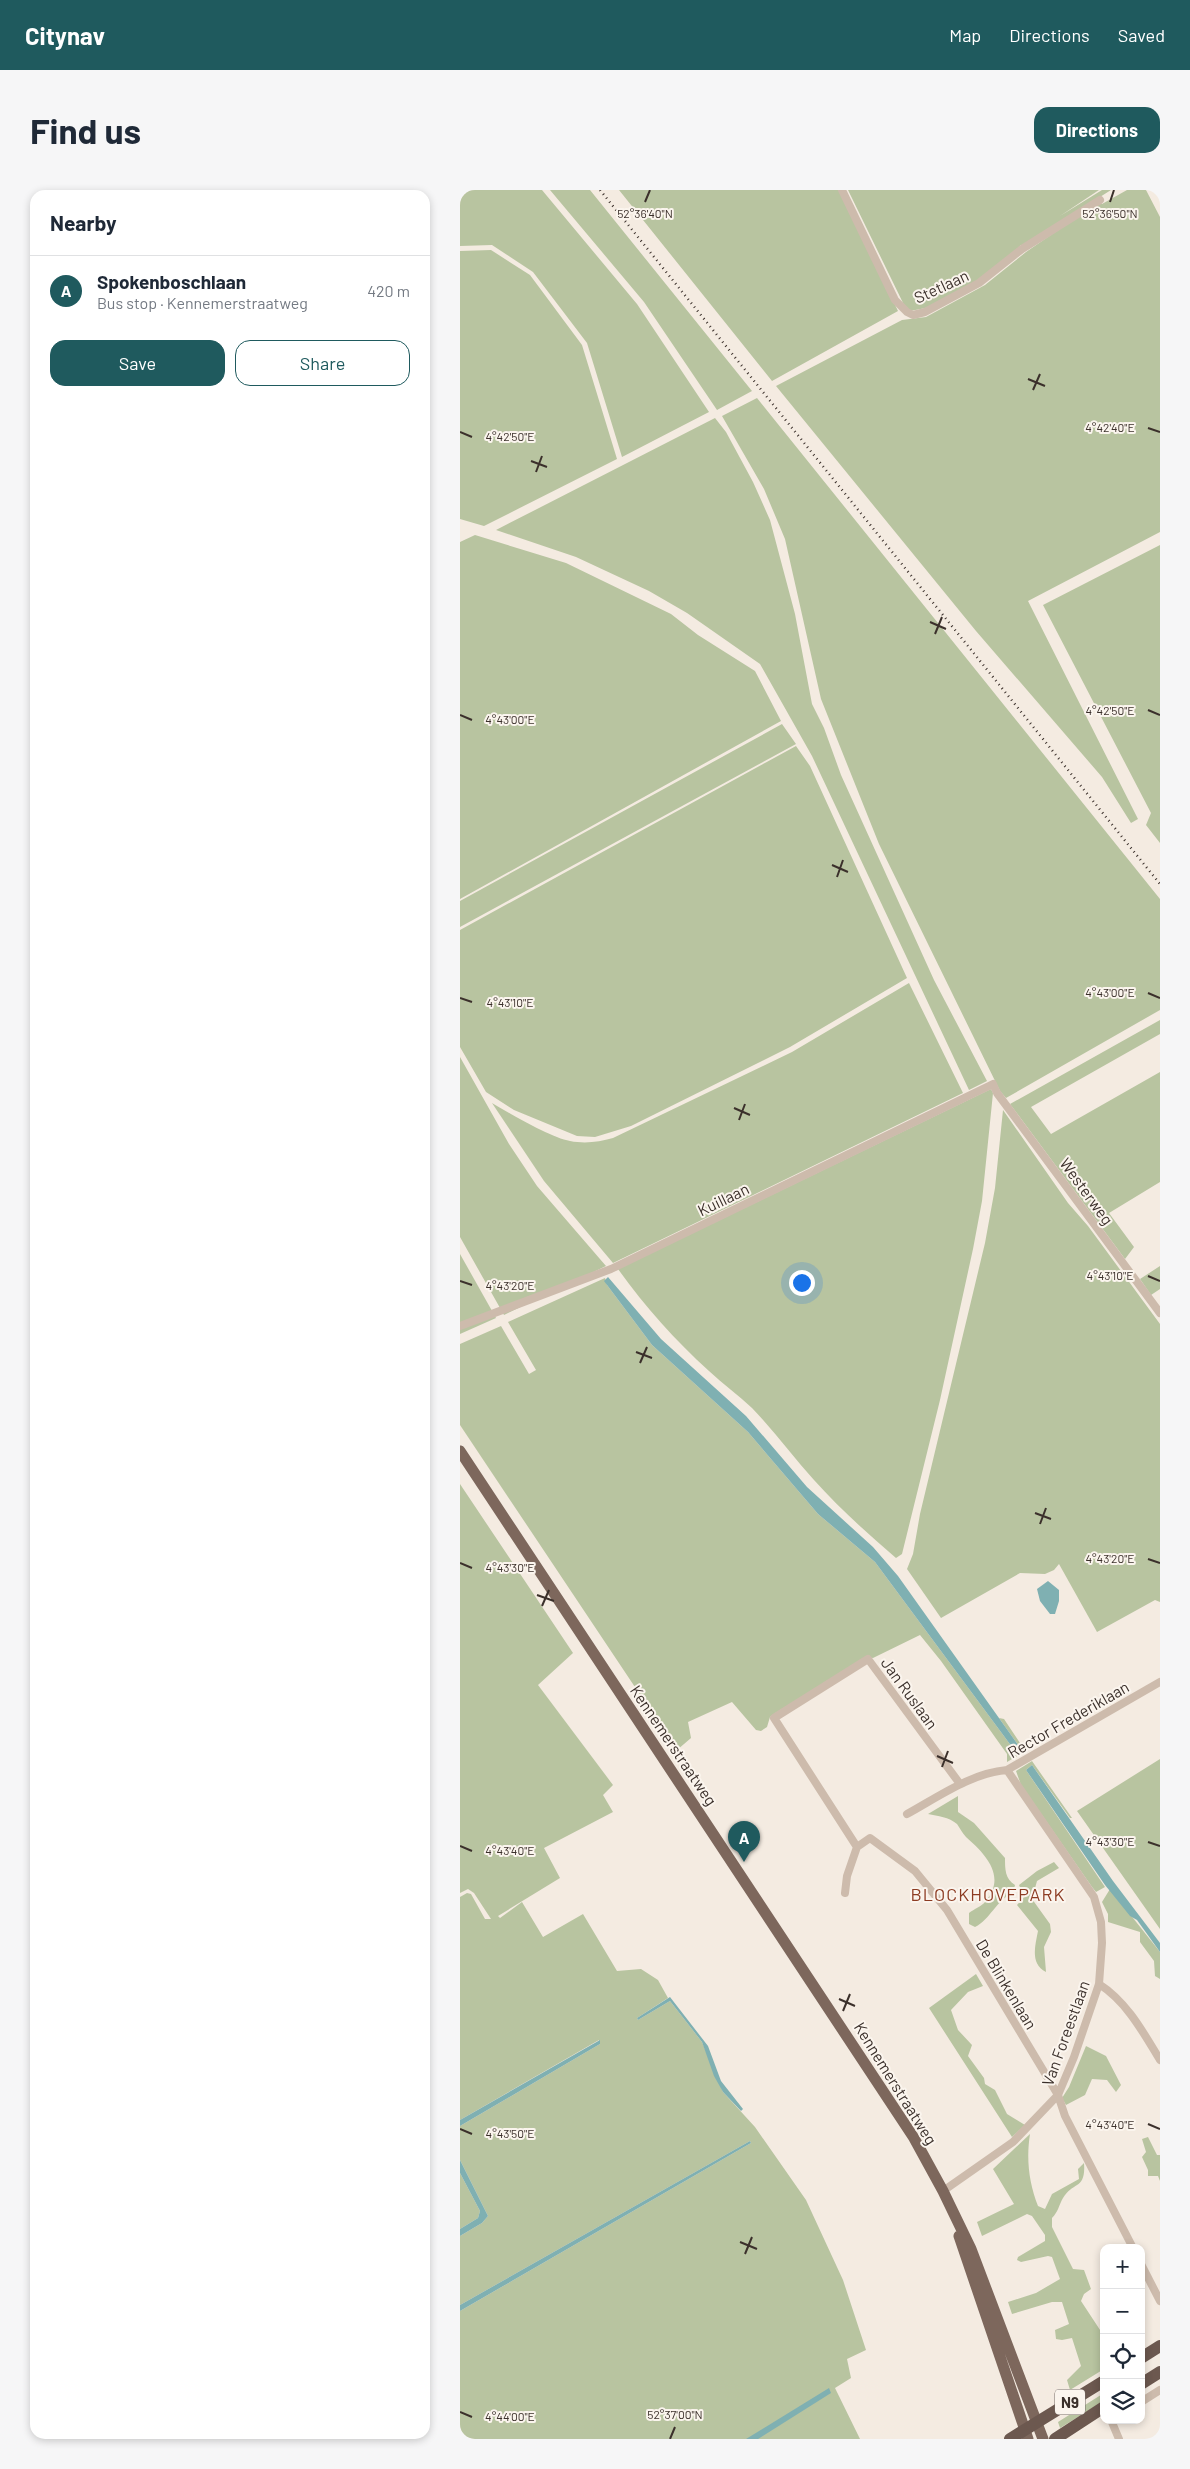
<!DOCTYPE html>
<html lang="en">
<head>
<meta charset="utf-8">
<style>
  body { margin:0; font-family:Barlow,sans-serif; background:#f6f6f7; color:#1f2937 }
  .controls { position:absolute; right:15px; bottom:15px; display:grid; overflow:hidden; border-radius:10px; box-shadow:0 2px 8px #0003 }
  .controls button { width:45px; height:45px; display:grid; place-items:center; padding:0; border:0; border-bottom:1px solid #e0e1e3; background:#fff; color:#1f2937; font:25px sans-serif }
  .you { position:absolute; left:341px; top:1092px; width:18px; height:18px; margin:-12px; border:4px solid #fff; border-radius:50%; background:#1a73e8; box-shadow:0 0 0 8px #1a73e833 }
  .badge { display:grid; place-items:center; width:32px; height:32px; border-radius:50%; background:#1f5a5e; color:#fff; font-size:16px; font-weight:700 }
  .pin { position:absolute; translate:-50% -41px; filter:drop-shadow(0 1px 2px #0008) }
  .pin::after { content:''; position:absolute; top:26px; width:18px; height:15px; background:inherit; clip-path:polygon(0 0,100% 0,50% 100%) }
  .list { margin:0; padding:0; list-style:none }
  h2 { display:flex; justify-content:space-between; align-items:center; height:65px; margin:0; padding:0 20px; font-size:21px }
  h2 small { font-size:16px; font-weight:400; color:#747a83 }
  .list li { display:grid; grid-template-columns:32px 1fr auto; gap:15px; align-items:center; box-sizing:border-box; height:70px; padding:0 20px; border-top:1px solid #e0e1e3 }
  .list b { display:block; font-size:19px; white-space:nowrap }
  .list p { margin:0; font-size:16px; white-space:nowrap; color:#747a83 }
  .list em { font-size:16px; font-style:normal; color:#747a83 }
  .actions { display:flex; gap:10px; padding:15px 20px }
  .actions a { flex:1; padding:11px 0; border:1px solid #1f5a5e; border-radius:15px; text-align:center; font-size:18px; color:#1f5a5e }
  .actions .main { background:#1f5a5e; color:#fff }
  .icon { flex:none; width:28px; height:28px; fill:none; stroke:currentColor; stroke-width:2; stroke-linecap:round; stroke-linejoin:round }
  .map { position:relative; flex:none; width:700px; height:2249px; overflow:hidden; border-radius:15px }
  header { display:flex; align-items:center; gap:30px; box-sizing:border-box; height:70px; padding:0 25px; background:#1f5a5e; color:#fff }
  header strong { font-size:24px }
  nav { display:flex; gap:28px; margin-inline-start:auto; font-size:18px }
  .intro { display:flex; align-items:center; justify-content:space-between; box-sizing:border-box; height:120px; padding:0 30px }
  h1 { margin:0; font-size:35px }
  .button { padding:12px 22px; border-radius:15px; background:#1f5a5e; color:#fff; font-size:18px; font-weight:700 }
  main { display:flex; gap:30px; padding:0 30px }
  aside { flex:1; background:#fff; border-radius:15px; box-shadow:0 2px 8px #0003 }
  .map>svg:first-child { display:block }
  .green { fill:#b8c4a0 }
  .water { fill:#7fb0b2 }
  .lines { fill:none; stroke-linecap:round; stroke-linejoin:round }
  .minor { stroke:#cdbbac; stroke-width:8 }
  .primary { stroke:#7d675c; stroke-width:11 }
  .trunk { stroke:#6c584f; stroke-width:12 }
  .rail { stroke:#3b302b; stroke-width:2.5; stroke-dasharray:1 4; stroke-linecap:butt }
  .ticks { fill:none; stroke:#3b302b; stroke-width:2 }
  .labels { text-anchor:middle; dominant-baseline:central; stroke-width:4; stroke-linejoin:round; paint-order:stroke }
  .shield { fill:#fbf5ee; stroke:#756b66; stroke-width:1 }
  .shield-label { font-size:15px; font-weight:bold; fill:#3b302b }
  .street-label { font-size:16px; fill:#3b302b; stroke:#fbf5ee }
  .neighbourhood-label { font-size:18px; letter-spacing:1px; fill:#8c3b22; stroke:#fbf5ee }
  .ticks-label { font-size:12px; text-anchor:middle; fill:#3b302b; stroke:#fbf5ee; stroke-width:4; stroke-linejoin:round; paint-order:stroke }
</style>
</head>
<body>
<header>
<strong>Citynav</strong>
<nav><a>Map</a><a>Directions</a><a>Saved</a></nav>
</header>
<div class="intro"><h1>Find us</h1><a class="button">Directions</a></div>
<main>
<aside>
<h2>Nearby<small></small></h2>
<ul class="list">
<li><span class="badge">A</span><div><b>Spokenboschlaan</b><p>Bus stop · Kennemerstraatweg</p></div><em>420 m</em></li>
</ul>
<div class="actions"><a class="main">Save</a><a>Share</a></div>
</aside>
<div class="map">
<svg width="700" height="2249" viewBox="0 0 700 2249">
  <rect width="100%" height="100%" fill="#f4ebe1"/>
  <!-- green -->
  <path class="green" d="M 0,0 L 82,0 L 177,114 L 249,222 L 162,267 L 127,153 L 73,82 L 32,55 L 0,56 Z
    M 90,0 L 130,0 L 292,201 L 257,220 L 184,112 Z
    M 159,0 L 379,0 L 438,121 L 312,191 Z
    M 388,0 L 639,0 L 600,26 L 642,0 L 651,0 L 564,55 L 560,55 L 561,59 L 524,88 L 466,118 L 450,121 L 445,117 Z
    M 667,0 L 686,0 L 700,27 L 700,342 L 568,411 L 678,629 L 671,633 L 642,587 L 516,441 L 316,196 L 442,130 L 466,127 L 525,95 L 566,62 L 639,12 L 642,14 Z
    M 31,60 L 70,85 L 122,155 L 157,269 L 24,336 L 0,329 L 0,61 Z
    M 297,208 L 700,709 L 700,820 L 546,908 L 540,901 L 419,654 L 361,509 L 325,349 L 304,299 L 262,226 Z
    M 255,228 L 266,242 L 293,292 L 310,330 L 335,424 L 352,514 L 364,538 L 381,585 L 474,790 L 527,891 L 509,900 L 352,566 L 300,474 L 227,423 L 189,401 L 116,367 L 36,340 Z
    M 15,345 L 106,373 L 211,424 L 238,445 L 295,481 L 321,531 L 0,709 L 0,352 Z
    M 700,355 L 700,653 L 686,635 L 691,623 L 583,415 Z
    M 322,534 L 336,554 L 0,737 L 0,711 Z
    M 336,556 L 350,576 L 447,788 L 330,857 L 171,936 L 135,947 L 117,946 L 54,920 L 26,902 L 0,857 L 0,740 Z
    M 449,793 L 503,903 L 153,1073 L 84,991 L 32,913 C 49,923 91,948 110,951 C 125,954 139,952 153,948 L 332,862 Z
    M 700,830 L 700,844 L 571,917 L 591,944 L 700,882 L 700,992 L 649,1023 L 674,1057 L 665,1069 L 550,914 Z
    M 0,867 L 49,954 L 77,996 L 146,1076 L 44,1125 L 0,1047 Z
    M 531,899 L 533,903 L 522,1011 L 513,1059 L 480,1210 L 442,1364 L 436,1368 C 408,1344 379,1318 354,1290 C 333,1267 314,1241 292,1218 C 278,1205 263,1194 249,1181 C 215,1150 185,1117 158,1079 Z
    M 543,920 L 608,1013 L 628,1036 L 700,1134 L 700,1412 L 695,1410 L 637,1442 L 599,1374 L 594,1380 L 585,1384 L 560,1383 L 481,1428 L 447,1379 L 453,1364 L 460,1324 L 525,1053 L 535,998 Z
    M 0,1064 L 36,1128 L 0,1144 Z
    M 700,1076 L 700,1099 L 691,1105 L 680,1089 Z
    M 145,1088 L 147,1095 L 192,1155 L 288,1242 L 358,1324 L 415,1372 L 555,1561 L 561,1559 L 539,1528 L 544,1529 L 564,1559 L 564,1562 L 547,1572 L 547,1564 L 481,1471 L 460,1445 L 413,1468 L 406,1467 L 314,1524 L 310,1527 L 307,1537 L 301,1541 L 296,1540 L 272,1512 L 228,1532 L 231,1548 L 217,1560 L 0,1235 L 0,1154 L 41,1136 L 69,1184 L 76,1180 L 48,1132 Z
    M 0,1294 L 113,1463 L 78,1495 L 153,1595 L 143,1605 L 153,1622 L 84,1658 L 100,1688 L 38,1726 L 40,1728 L 62,1712 L 83,1747 L 123,1724 L 157,1781 L 181,1779 L 198,1790 L 208,1808 L 177,1828 L 178,1830 L 210,1811 L 242,1852 L 263,1902 L 295,1937 L 346,2010 L 383,2090 L 406,2160 L 387,2169 L 391,2188 L 375,2198 L 400,2249 L 0,2249 L 0,2121 L 291,1953 L 290,1951 L 0,2115 L 0,2046 L 22,2033 L 28,2026 L 0,1970 L 0,1936 L 140,1854 L 139,1850 L 0,1930 L 0,1707 L 7,1703 L 11,1704 L 25,1729 L 31,1729 L 14,1703 L 8,1699 L 0,1703 Z
    M 700,1569 L 700,1739 L 617,1621 Z
    M 572,1571 L 612,1628 L 610,1628 L 572,1575 L 566,1580 L 645,1697 L 636,1702 L 632,1697 L 561,1595 L 556,1581 Z
    M 498,1606 L 498,1622 L 514,1633 L 545,1668 C 545,1679 545,1689 555,1695 L 553,1703 C 536,1710 531,1729 515,1737 L 509,1734 L 509,1723 C 514,1719 522,1716 525,1712 C 548,1686 524,1663 506,1647 C 502,1643 500,1638 497,1634 C 489,1627 478,1626 468,1624 Z
    M 594,1672 L 599,1678 L 577,1691 L 572,1709 L 590,1734 L 591,1742 L 584,1757 L 586,1782 C 570,1774 575,1756 578,1741 L 557,1715 L 564,1707 L 559,1695 L 577,1681 Z
    M 650,1699 L 700,1762 L 700,1789 L 695,1786 L 694,1771 L 680,1752 L 680,1742 L 648,1732 L 648,1724 L 642,1712 Z
    M 516,1784 L 523,1796 L 508,1802 L 491,1820 L 498,1840 L 512,1855 L 508,1866 L 524,1888 L 525,1894 L 535,1900 L 547,1924 L 565,1935 L 552,1947 L 469,1818 Z
    M 626,1856 L 646,1866 L 661,1895 L 656,1902 L 647,1890 L 632,1889 L 625,1905 L 606,1915 L 602,1908 L 609,1897 Z
    M 570,1944 C 566,1969 569,1993 578,2016 L 585,2019 L 592,2004 L 619,1989 L 618,1979 L 624,1973 C 626,2000 613,1991 603,2008 C 599,2015 598,2022 592,2028 L 592,2037 L 613,2079 L 624,2080 L 631,2099 L 624,2104 L 621,2111 L 644,2146 L 644,2179 L 610,2200 L 607,2190 L 621,2176 L 612,2148 L 602,2150 L 596,2149 L 595,2140 L 609,2134 L 602,2112 L 592,2112 L 552,2124 L 548,2112 L 576,2103 L 600,2089 L 592,2067 L 588,2066 L 561,2072 L 557,2070 L 558,2067 L 585,2051 L 585,2045 L 572,2026 L 567,2024 L 522,2046 L 517,2032 L 554,2014 L 533,1979 Z
    M 688,1947 L 697,1965 L 700,1965 L 700,1991 L 698,1986 L 688,1986 L 688,1980 L 682,1967 L 686,1962 L 682,1949 Z
    M 0,1983 L 20,2021 L 18,2028 L 0,2039 Z
    M 644,2203 L 644,2211 L 600,2238 L 598,2232 Z"/>
  <!-- water -->
  <path class="water" d="M 148,1087 L 201,1149 L 286,1226 L 347,1297 L 413,1357 L 438,1386 L 561,1559 L 555,1561 L 415,1372 L 358,1324 L 288,1242 L 192,1155 L 144,1091 Z
    M 588,1391 L 599,1400 L 599,1411 L 595,1424 L 590,1424 L 580,1411 L 577,1399 Z
    M 572,1575 L 653,1691 L 700,1753 L 700,1762 L 677,1730 L 670,1726 L 645,1695 L 566,1580 Z
    M 210,1807 L 248,1856 L 261,1891 L 283,1919 L 281,1921 L 263,1902 L 254,1886 L 242,1852 L 210,1811 L 178,1830 L 177,1828 Z
    M 140,1850 L 140,1854 L 0,1936 L 0,1930 Z
    M 290,1951 L 291,1953 L 0,2121 L 0,2115 Z
    M 0,1970 L 28,2026 L 22,2033 L 0,2046 L 0,2039 L 18,2028 L 20,2021 L 0,1983 Z
    M 369,2198 L 371,2203 L 298,2249 L 286,2249 Z"/>
  <g class="lines">
    <!-- minor -->
    <path class="minor" d="M 382,0 L 435,110 L 447,122 L 453,125 L 465,122 L 519,93 L 562,59 L 640,10
      M 0,1136 L 151,1079 L 533,894 L 537,903 L 700,1123
      M 447,1624 C 478,1607 511,1583 547,1580 L 700,1492
      M 397,1657 L 314,1528 L 408,1469 L 500,1594
      M 385,1703 L 387,1686 L 397,1657 L 410,1648 L 455,1681 L 487,1720 L 598,1905 L 605,1926 L 673,2058
      M 639,1794 C 667,1812 683,1842 700,1870
      M 483,2001 L 553,1952 L 598,1905 L 614,1867 L 639,1794 L 642,1753 L 641,1732 L 634,1707 L 547,1580
      M 681,2074 L 700,2111
      M 681,2212 L 700,2200
      M 651,2230 L 659,2249"/>
    <!-- primary -->
    <path class="primary" d="M 0,1261 L 454,1948 L 483,2001 L 511,2059 L 583,2249
      M 499,2046 L 568,2249"/>
    <!-- trunk -->
    <path class="trunk" d="M 681,2168 L 700,2156
      M 681,2194 L 700,2182
      M 550,2249 L 644,2191
      M 595,2249 L 644,2217"/>
    <!-- rail -->
    <path class="rail" d="M 140,0 L 700,694"/>
  </g>
  <!-- ticks -->
  <path class="ticks" d="M 185,12 L 190,0M 650,12 L 654,0M 568,189 L 585,196M 573,200 L 580,184M 688,238 L 700,242M 0,242 L 12,247M 71,271 L 87,277M 76,282 L 82,266M 470,432 L 486,439M 475,444 L 482,427M 688,520 L 700,525M 0,525 L 12,530M 372,675 L 388,682M 377,687 L 383,670M 688,803 L 700,808M 0,808 L 12,812M 274,918 L 290,925M 279,930 L 285,914M 688,1086 L 700,1091M 0,1091 L 12,1095M 176,1162 L 192,1168M 180,1173 L 187,1157M 575,1323 L 591,1329M 580,1334 L 586,1318M 688,1369 L 700,1373M 0,1373 L 12,1378M 77,1405 L 94,1411M 82,1416 L 89,1400M 477,1566 L 493,1573M 482,1577 L 488,1561M 688,1652 L 700,1656M 0,1656 L 12,1661M 379,1809 L 395,1816M 383,1821 L 390,1804M 688,1934 L 700,1939M 0,1939 L 12,1944M 280,2052 L 297,2059M 285,2064 L 292,2047M 0,2222 L 12,2227M 210,2249 L 215,2237"/>
  <g class="labels">
    <!-- shield labels -->
    <rect class="shield" x="595" y="2199.5" width="30" height="25" rx="4"/>
    <g class="shield-label">
      <text x="610" y="2212">N9</text>
    </g>
    <!-- street labels -->
    <g class="street-label">
      <text transform="translate(481 96) rotate(-25)">Stetlaan</text>
      <text transform="translate(627 1001) rotate(54)">Westerweg</text>
      <text transform="translate(263 1009) rotate(-26)">Kuillaan</text>
      <text transform="translate(450 1503) rotate(54)">Jan Ruslaan</text>
      <text transform="translate(608 1529) rotate(-30)">Rector Frederiklaan</text>
      <text transform="translate(214 1555) rotate(56)">Kennemerstraatweg</text>
      <text transform="translate(547 1794) rotate(59)">De Blinkenlaan</text>
      <text transform="translate(605 1843) rotate(-70)">Van Foreestlaan</text>
      <text transform="translate(436 1893) rotate(58)">Kennemerstraatweg</text>
    </g>
    <!-- neighbourhood labels -->
    <g class="neighbourhood-label">
      <text x="528" y="1704">BLOCKHOVEPARK</text>
    </g>
  </g>
  <g class="ticks-label">
    <text x="650" y="28">52°36'50"N</text>
    <text x="185" y="28">52°36'40"N</text>
    <text x="650" y="242">4°42'40"E</text>
    <text x="50" y="251">4°42'50"E</text>
    <text x="650" y="525">4°42'50"E</text>
    <text x="50" y="534">4°43'00"E</text>
    <text x="650" y="807">4°43'00"E</text>
    <text x="50" y="817">4°43'10"E</text>
    <text x="650" y="1090">4°43'10"E</text>
    <text x="50" y="1100">4°43'20"E</text>
    <text x="650" y="1373">4°43'20"E</text>
    <text x="50" y="1382">4°43'30"E</text>
    <text x="650" y="1656">4°43'30"E</text>
    <text x="50" y="1665">4°43'40"E</text>
    <text x="650" y="1939">4°43'40"E</text>
    <text x="50" y="1948">4°43'50"E</text>
    <text x="215" y="2229">52°37'00"N</text>
    <text x="50" y="2231">4°44'00"E</text>
  </g>
</svg>
<div class="controls">
<button>+</button>
<button>−</button>
<button><svg class="icon" aria-label="locate" viewBox="0 0 24 24"><circle cx="12" cy="12" r="6"/><path d="M12 2v4M12 18v4M2 12h4M18 12h4"/></svg></button>
<button><svg class="icon" aria-label="layers" viewBox="0 0 24 24"><path d="M12 4l9 5-9 5-9-5zM3 14l9 5 9-5"/></svg></button>
</div>
<div class="you"></div>
<div class="pin badge" style="left:284px;top:1672px">A</div>
</div>
</main>
</body>
</html>
